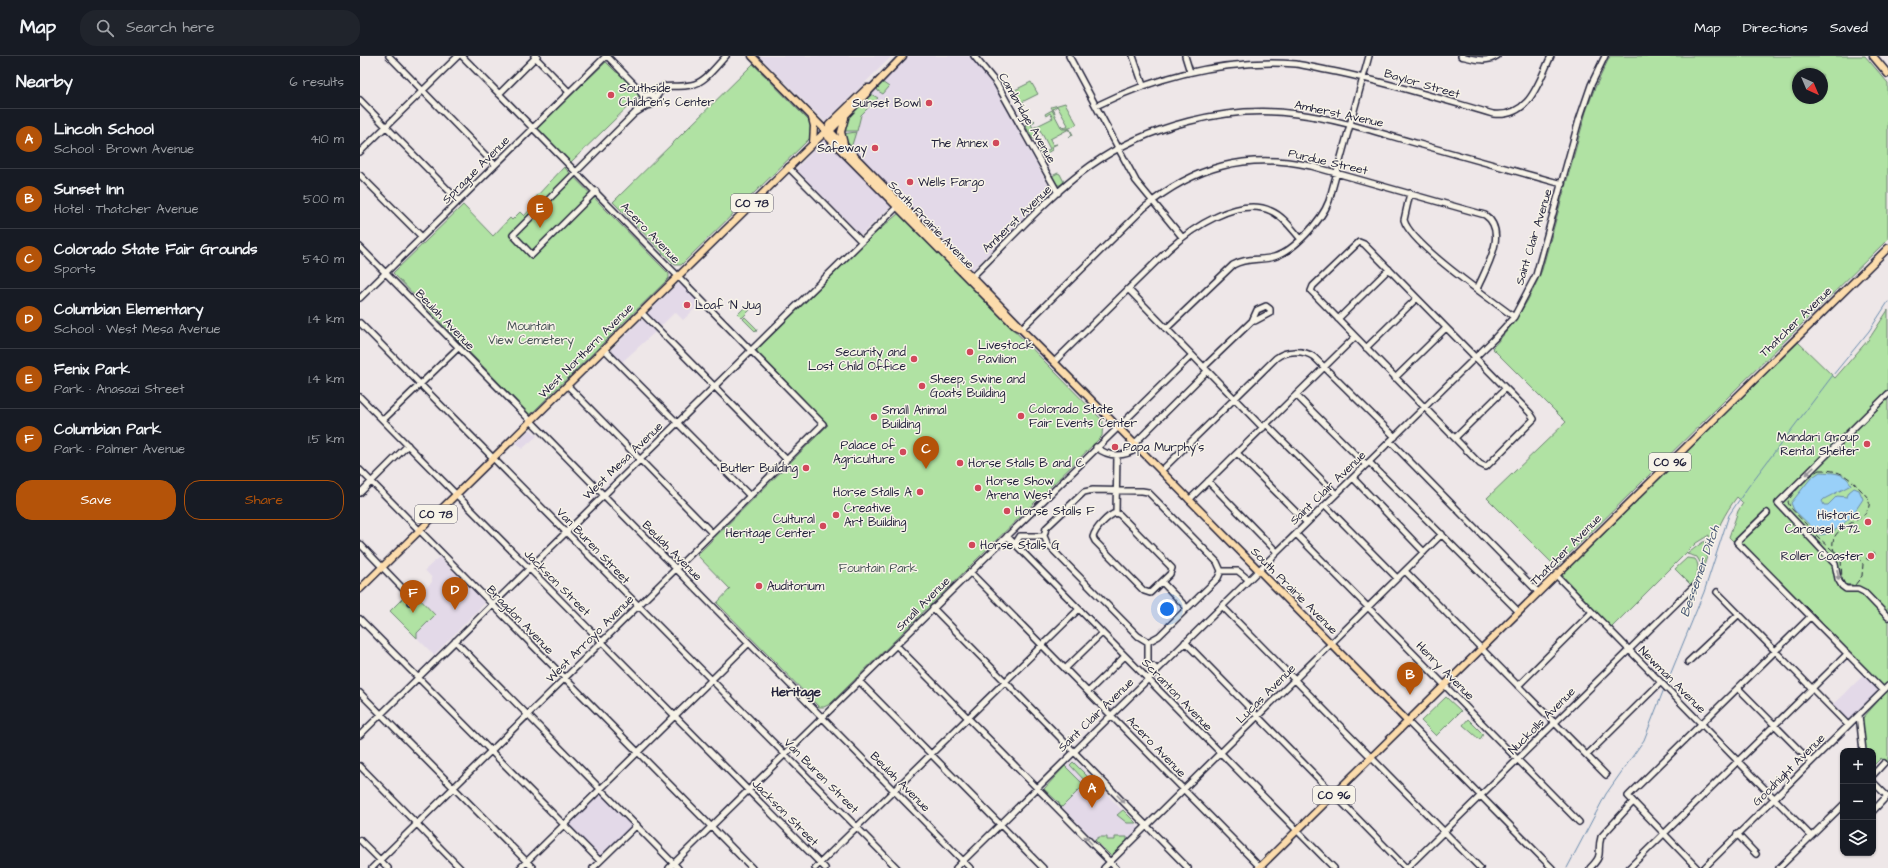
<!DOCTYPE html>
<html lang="en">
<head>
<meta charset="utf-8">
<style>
  body { margin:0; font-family:"Architects Daughter",sans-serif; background:#20242c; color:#f1f3f6 }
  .controls { position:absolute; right:12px; bottom:12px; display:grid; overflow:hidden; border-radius:8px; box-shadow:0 1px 3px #0004 }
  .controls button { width:36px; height:36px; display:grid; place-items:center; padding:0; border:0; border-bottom:1px solid #363941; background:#171b24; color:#f1f3f6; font:20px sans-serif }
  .compass { position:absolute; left:1432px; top:12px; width:36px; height:36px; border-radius:50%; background:#171b24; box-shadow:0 1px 3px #0004; rotate:136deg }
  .you { position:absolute; left:807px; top:553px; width:14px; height:14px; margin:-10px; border:3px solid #fff; border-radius:50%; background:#1a73e8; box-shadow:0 0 0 6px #1a73e833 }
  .badge { display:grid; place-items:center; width:26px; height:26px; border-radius:50%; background:#b45309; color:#fff; font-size:13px; font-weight:700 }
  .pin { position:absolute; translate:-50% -33px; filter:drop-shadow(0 1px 2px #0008) }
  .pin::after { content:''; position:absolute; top:21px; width:14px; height:12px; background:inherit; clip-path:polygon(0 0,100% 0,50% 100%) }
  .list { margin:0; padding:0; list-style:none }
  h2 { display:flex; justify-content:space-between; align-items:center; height:52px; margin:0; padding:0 16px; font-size:17px }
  h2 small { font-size:13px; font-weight:400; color:#9ea1a6 }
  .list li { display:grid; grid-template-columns:26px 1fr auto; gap:12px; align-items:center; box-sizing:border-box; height:60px; padding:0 16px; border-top:1px solid #363941 }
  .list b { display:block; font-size:15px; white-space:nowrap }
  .list p { margin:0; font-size:13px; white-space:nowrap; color:#9ea1a6 }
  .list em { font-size:13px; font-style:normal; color:#9ea1a6 }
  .actions { display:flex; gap:8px; padding:12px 16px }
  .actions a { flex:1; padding:9px 0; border:1px solid #b45309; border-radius:16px; text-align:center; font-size:14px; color:#b45309 }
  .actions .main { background:#b45309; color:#fff }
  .icon { flex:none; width:22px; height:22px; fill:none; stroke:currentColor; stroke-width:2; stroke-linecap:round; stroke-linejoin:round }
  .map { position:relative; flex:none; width:1528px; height:812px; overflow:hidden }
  header { display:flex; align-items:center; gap:24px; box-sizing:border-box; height:56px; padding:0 20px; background:#171b24; border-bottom:1px solid #363941 }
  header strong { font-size:19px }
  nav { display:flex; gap:22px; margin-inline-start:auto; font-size:14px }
  .search { width:280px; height:36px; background:#20242c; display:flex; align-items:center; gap:10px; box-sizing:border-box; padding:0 14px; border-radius:16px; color:#9ea1a6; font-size:15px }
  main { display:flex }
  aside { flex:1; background:#171b24 }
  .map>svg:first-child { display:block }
  .built { fill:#e3d9e8 }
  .green { fill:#b0e2a3; stroke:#69826f; fill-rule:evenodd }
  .water { fill:#99d0f8; stroke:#698aac }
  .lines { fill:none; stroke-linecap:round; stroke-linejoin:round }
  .stream { stroke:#698aac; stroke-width:1 }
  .minor-casing { stroke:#22223b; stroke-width:8 }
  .major-casing { stroke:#22223b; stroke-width:9 }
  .minor { stroke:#f7f3e8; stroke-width:5 }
  .major { stroke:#fcdcac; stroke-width:6 }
  .rail { stroke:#22223b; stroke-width:1; stroke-dasharray:6 3; stroke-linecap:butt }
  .oneway { fill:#97959a }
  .poi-dot { fill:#d1495b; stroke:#f7f3e8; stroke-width:1.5 }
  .labels { text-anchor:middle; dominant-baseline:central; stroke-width:3; stroke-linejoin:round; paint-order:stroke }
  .shield { fill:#f7f3e8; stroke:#62616f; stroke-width:1 }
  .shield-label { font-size:11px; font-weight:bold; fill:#22223b }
  .street-label { font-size:12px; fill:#22223b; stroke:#f7f3e8 }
  .poi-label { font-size:12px; fill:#22223b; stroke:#f7f3e8; text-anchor:start }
  .park-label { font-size:12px; fill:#465255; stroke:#f7f3e8 }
  .water-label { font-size:13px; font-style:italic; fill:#465674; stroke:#f7f3e8 }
  .neighbourhood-label { font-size:13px; font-weight:bold; fill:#22223b; stroke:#f7f3e8 }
</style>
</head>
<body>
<header>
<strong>Map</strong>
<div class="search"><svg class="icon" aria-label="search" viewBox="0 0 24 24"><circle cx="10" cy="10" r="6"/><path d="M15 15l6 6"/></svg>Search here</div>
<nav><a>Map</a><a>Directions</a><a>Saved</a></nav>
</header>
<main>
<aside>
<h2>Nearby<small>6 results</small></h2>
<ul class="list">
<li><span class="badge">A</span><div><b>Lincoln School</b><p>School · Brown Avenue</p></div><em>410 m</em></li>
<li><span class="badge">B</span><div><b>Sunset Inn</b><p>Hotel · Thatcher Avenue</p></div><em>500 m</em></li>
<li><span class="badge">C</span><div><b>Colorado State Fair Grounds</b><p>Sports</p></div><em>540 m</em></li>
<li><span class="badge">D</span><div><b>Columbian Elementary</b><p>School · West Mesa Avenue</p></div><em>1.4 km</em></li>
<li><span class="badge">E</span><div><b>Fenix Park</b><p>Park · Anasazi Street</p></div><em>1.4 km</em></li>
<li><span class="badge">F</span><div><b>Columbian Park</b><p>Park · Palmer Avenue</p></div><em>1.5 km</em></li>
</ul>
<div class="actions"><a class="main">Save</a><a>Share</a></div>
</aside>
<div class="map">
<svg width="1528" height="812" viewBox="0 0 1528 812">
  <rect width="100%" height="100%" fill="#eee7e8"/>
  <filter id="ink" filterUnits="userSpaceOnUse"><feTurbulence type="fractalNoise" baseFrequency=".025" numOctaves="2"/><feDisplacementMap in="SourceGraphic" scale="8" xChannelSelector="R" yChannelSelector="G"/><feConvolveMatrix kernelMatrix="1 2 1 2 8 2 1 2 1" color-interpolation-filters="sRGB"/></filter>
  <g filter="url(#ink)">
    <!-- built -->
    <path class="built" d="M 399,0 L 532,0 L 465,66 Z
      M 549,0 L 609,0 L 621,13 L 635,33 L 692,136 L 612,214 L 491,92 L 485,83 L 483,75 L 491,57 Z
      M 466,83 L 531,148 L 531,150 L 502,178 L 500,178 L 436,113 L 463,84 Z
      M 317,228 L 323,230 L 340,248 L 323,264 L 315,256 L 300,271 L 290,261 L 288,257 Z
      M 281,264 L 284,265 L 295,276 L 262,306 L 251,294 Z
      M 170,373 L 177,380 L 162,393 L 156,387 Z
      M 79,501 L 125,547 L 74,599 L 57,582 L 57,577 L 75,559 L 57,540 L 72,526 L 72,522 L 65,514 Z
      M 1504,619 L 1518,633 L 1518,636 L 1488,666 L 1472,649 Z
      M 714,704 L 779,772 L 752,799 L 750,799 L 702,751 L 699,749 L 699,747 L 687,735 L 684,735 L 689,727 Z
      M 240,733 L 277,769 L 240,805 L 204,769 Z"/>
    <!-- green -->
    <path class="green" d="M 1250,0 L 1505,0 L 1528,27 L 1528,183 L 1196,511 L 1127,442 L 1206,366 L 1132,292 C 1155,268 1170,244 1182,214 L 1226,56 L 1234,34 ZM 1438,18 L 1462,18 L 1462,42 L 1438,42 Z
      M 246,6 L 256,16 L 265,18 L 283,36 L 211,106 L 178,74 L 178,71 Z
      M 393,8 L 450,66 L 452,71 L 450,82 L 321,209 L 315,209 L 253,146 Z
      M 522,26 L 529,31 L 523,38 L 518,35 L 517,32 Z
      M 671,26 L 678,38 L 660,47 L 653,35 Z
      M 511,38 L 518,42 L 501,59 L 497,75 L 483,75 L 488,61 Z
      M 705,47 L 717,68 L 710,72 L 703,72 L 701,69 L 704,72 L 708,69 L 697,50 L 693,53 L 695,57 L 691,51 Z
      M 692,54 L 702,73 L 710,73 L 713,79 L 709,81 L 712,78 L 709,73 L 690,83 L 693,89 L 697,88 L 691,91 L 692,94 L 682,100 L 678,94 L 683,91 L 686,95 L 690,93 L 680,74 L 675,76 L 678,81 L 673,83 L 665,69 L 674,64 L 675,65 L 671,68 L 673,72 L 693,62 L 690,57 L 686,60 L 685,58 Z
      M 496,76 L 491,92 L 514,117 L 488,90 L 483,78 Z
      M 204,111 L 309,218 L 309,222 L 170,359 L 33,217 L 103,149 L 133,180 L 150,162 L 152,164 L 160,156 L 164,160 L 177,146 L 174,143 Z
      M 698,117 L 700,118 L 704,126 L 700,129 L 697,129 L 692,120 Z
      M 539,157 L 743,365 L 742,380 L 470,648 L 464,651 L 459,651 L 357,547 L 370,533 L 337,499 L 468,369 L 397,296 L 397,293 L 511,181 Z
      M 386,250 L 387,253 L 390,254 L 382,262 L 378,258 Z
      M 1528,254 L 1528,708 L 1521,702 L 1513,710 L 1513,695 L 1505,695 L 1502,663 L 1527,635 L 1383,490 L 1373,485 L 1369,481 L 1378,455 L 1383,447 L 1377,441 C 1352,473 1345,512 1330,549 L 1327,549 L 1330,546 L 1327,543 L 1331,538 L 1320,547 L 1335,529 L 1344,503 L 1341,508 L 1337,501 L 1327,498 L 1343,486 L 1349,485 L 1349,479 L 1336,487 L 1251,572 L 1202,519 L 1438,286 L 1475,322 L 1509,283 Z
      M 385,261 L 397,273 L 396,276 L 383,263 Z
      M 1327,502 L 1335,503 C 1341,510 1337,522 1331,529 L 1315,513 Z
      M 50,535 L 56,542 L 57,540 L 75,559 L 57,577 L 57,582 L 30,555 Z
      M 1086,641 L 1101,655 L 1076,680 L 1061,665 Z
      M 1108,663 L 1123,678 L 1120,684 L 1103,669 Z
      M 713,706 L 729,722 L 725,725 L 710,709 Z
      M 705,710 L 724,729 L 702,751 L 700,751 L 699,747 L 684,733 Z
      M 763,754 L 776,767 L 767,767 L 757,759 Z
      M 739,781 L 747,781 L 747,784 L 755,784 L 755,781 L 767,781 L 767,785 L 752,799 L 750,799 L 735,784 Z"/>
    <!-- water -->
    <path class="water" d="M 1460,416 C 1472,417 1486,416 1491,429 L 1464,443 L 1462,445 L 1464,449 L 1468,449 L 1477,440 L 1487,441 L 1489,436 L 1494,432 L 1499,434 L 1503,443 C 1493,459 1480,477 1460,479 L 1434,454 L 1431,447 L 1451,422 Z"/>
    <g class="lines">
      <!-- stream -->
      <path class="stream" d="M 1306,629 L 1344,536 L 1369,459 L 1388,431 L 1473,319 L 1509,275 L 1528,246
        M 1207,812 L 1246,738 L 1284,684 L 1304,633"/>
      <defs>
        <path id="minor" d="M 29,0 L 135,109
          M 174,0 L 209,36
          M 247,0 L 276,30 L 284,41
          M 614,0 L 637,28 L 698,137
          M 709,0 L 776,125 L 822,181
          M 773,0 L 783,29
          M 825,0 L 830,16
          M 1101,0 C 1114,3 1126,7 1137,0
          M 139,38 L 177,0
          M 290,38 C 308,25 312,33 331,29 C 345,27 357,9 366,0
          M283.5 44a5.5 5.5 0 1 1 11 0a5.5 5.5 0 1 1-11 0Z
          M 295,43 L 304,30
          M 0,44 L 99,145
          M 736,50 C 798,20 866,3 936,8 C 949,10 964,14 977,16 C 1030,27 1081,43 1133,58 C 1170,62 1178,27 1191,0
          M 275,57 L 288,49
          M 0,96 L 98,0
          M 428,111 L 501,185
          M 0,119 L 62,181
          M 236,135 L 172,199 L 153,179 L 275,57 L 284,43
          M 1050,137 L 1044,164 C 1051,189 1131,243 1154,261
          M 999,186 L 1004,188 L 1170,357 L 1174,363 L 1126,411 L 1120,408 L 951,235 L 953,230 Z
          M 0,191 L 610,812
          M 610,223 C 647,187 688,140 730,110 C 786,70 869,48 937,58 C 978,63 1019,77 1059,88 C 1106,101 1154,115 1202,128
          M 768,233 L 903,372
          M 0,242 L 246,0
          M 281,256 L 427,404
          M 978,263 L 1029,213
          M 0,267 L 537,812
          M 661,273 L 784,152 C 834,110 887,96 951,110 L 1125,159 C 1149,176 1126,212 1117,233
          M 806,273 L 873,209 C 887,201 900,205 914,201 C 934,195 962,164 969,145 L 1009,0
          M 1006,292 L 1057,242
          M 244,293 L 390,440
          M 694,306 L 809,193 C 832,172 879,140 911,155 C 923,160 932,173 940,182
          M 844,311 L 892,265 L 897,254 L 906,250 L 910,253 L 910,257 L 895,265 L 892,265
          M 1035,322 L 1086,272
          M 207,329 L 352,477
          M 1528,338 L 1418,447 L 1475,508 L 1478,523 L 1482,530 L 1486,533 L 1498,533 L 1504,536 L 1528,561
          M 936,339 L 1006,409
          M 0,341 L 465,812
          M 23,364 L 98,292
          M 906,368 L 976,438
          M 1095,382 L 1145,333
          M 1030,385 L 1178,536
          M 774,388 L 847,315
          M 736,391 C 749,402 765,401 778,392
          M 877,397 L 947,467
          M 1009,406 L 1159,556
          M 0,414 L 392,812
          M 801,415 L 916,302 C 926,294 944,294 954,301 L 1035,381
          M 993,422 L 1064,496
          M 848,425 L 917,496
          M 0,437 L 48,389
          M 829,444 L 995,281
          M 965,449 L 1037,522
          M 756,457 L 760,459 L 812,512 L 810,518 L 790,537 L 784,535 L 735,485 L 733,481 C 735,473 748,459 756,457 L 757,399
          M 1407,457 L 1377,486 L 1523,634
          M 936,478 L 1219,766
          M 647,480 L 974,812
          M 684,480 L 688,489 L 778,580 L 788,586 L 788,609 L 793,610 L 797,614
          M 0,488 L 50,540 L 50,546
          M 655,488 L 660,480 L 684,480 L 686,472 L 724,436 L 733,434 L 782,435 L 788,436 L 793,441 L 857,506 L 861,515 L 878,515 L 889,524
          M 1045,515 L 1246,719
          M 610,516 L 901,812
          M 1196,519 L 1451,780
          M 802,526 L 827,552
          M 1357,536 L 1488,669
          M 862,550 L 1120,812
          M 573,552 L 828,812
          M 0,563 L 240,805
          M 95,585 L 318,812
          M 788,586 L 799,580 L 858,522 L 861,515
          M 825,586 L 1046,812
          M 536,589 L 756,812
          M 1328,606 L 1379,558
          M 705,613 L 742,577
          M 499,625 L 683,812
          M 1158,630 L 1232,556
          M 1378,632 L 1451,706
          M 728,636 L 765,600
          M 0,637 L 173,812
          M 1499,659 L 1503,695
          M 1048,666 L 1192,812
          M 0,679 L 540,148
          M 1227,699 L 1300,627
          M 0,710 L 100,812
          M 1513,719 L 1524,707
          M 1513,726 L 1527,740 L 1513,755
          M 1377,778 L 1396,798
          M 0,784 L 28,812
          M 12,812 L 463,368 L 102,0
          M 160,812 L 388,588
          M 233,812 L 277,769
          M 309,812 L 832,299
          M 455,812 L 719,553
          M 596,812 L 1134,283 L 1154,261 L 1176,219 L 1219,64 L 1231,29 L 1245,0
          M 744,812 L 1082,478
          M 1047,812 L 1332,532
          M 1230,812 C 1245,797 1236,798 1241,781 L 1273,746
          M 1269,812 L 1487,598
          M 1337,812 L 1268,740 L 1450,561
          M 1344,812 L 1528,630
          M 1419,812 L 1483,749"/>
        <path id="major" d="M 392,0 L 468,77 L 472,77 L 659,269
          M 1513,0 L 1528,18
          M 452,62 L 454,70 L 453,87
          M 468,73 L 472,73 L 543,0
          M 468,77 L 468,81 L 655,270 L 661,273 L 694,306 L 1048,666
          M 484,88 L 481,76 L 485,62
          M 0,533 L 468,73 L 469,69 L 507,32 L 510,32
          M 899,812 L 1528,192"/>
      </defs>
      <!-- minor casing -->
      <use href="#minor" class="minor-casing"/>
      <!-- major casing -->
      <use href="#major" class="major-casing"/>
      <!-- minor -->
      <use href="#minor" class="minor"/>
      <!-- major -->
      <use href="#major" class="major"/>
      <!-- rail -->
      <path class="rail" d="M 1459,414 C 1484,413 1493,425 1508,442 C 1518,467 1464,466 1474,495 L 1484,501 L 1497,501 L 1503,508 L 1502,520 L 1495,529 L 1487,529 L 1482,525 L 1481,502 L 1458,481 L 1430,451 L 1428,446 C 1430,439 1452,417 1459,414 Z
        M 1514,496 L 1515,499 L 1508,504 L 1506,502 Z"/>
    </g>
    <!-- one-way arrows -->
    <defs><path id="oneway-solid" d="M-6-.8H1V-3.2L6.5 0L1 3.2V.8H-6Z"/></defs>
    <g class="oneway">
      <use href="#oneway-solid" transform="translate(1450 415) rotate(136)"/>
      <use href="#oneway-solid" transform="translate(1478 519) rotate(80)"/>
      <use href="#oneway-solid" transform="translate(761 743) rotate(46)"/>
      <use href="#oneway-solid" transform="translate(728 784) rotate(-135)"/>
    </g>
  </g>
  <!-- markers -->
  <g class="poi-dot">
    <circle cx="251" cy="39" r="4"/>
    <circle cx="569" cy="47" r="4"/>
    <circle cx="636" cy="87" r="4"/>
    <circle cx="515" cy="92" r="4"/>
    <circle cx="550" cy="126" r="4"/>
    <circle cx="327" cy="249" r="4"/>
    <circle cx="610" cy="296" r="4"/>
    <circle cx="554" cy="303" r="4"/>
    <circle cx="562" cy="330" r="4"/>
    <circle cx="661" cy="360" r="4"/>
    <circle cx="514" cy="361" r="4"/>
    <circle cx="1507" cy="388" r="4"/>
    <circle cx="755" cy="391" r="4"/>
    <circle cx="543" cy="396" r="4"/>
    <circle cx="600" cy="407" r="4"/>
    <circle cx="446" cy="412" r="4"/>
    <circle cx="618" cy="432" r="4"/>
    <circle cx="560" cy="436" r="4"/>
    <circle cx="647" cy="455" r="4"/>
    <circle cx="476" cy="459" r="4"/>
    <circle cx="1508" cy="466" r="4"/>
    <circle cx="463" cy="470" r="4"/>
    <circle cx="612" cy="489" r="4"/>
    <circle cx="1511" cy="500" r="4"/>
    <circle cx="399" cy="530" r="4"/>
  </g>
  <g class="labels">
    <!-- shield labels -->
    <g class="shield">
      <rect x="371" y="138" width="42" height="18" rx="3"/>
      <rect x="1289" y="397" width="42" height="18" rx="3"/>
      <rect x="55" y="449" width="42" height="18" rx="3"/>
      <rect x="953" y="730" width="42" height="18" rx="3"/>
    </g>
    <g class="shield-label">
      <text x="392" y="147">CO 78</text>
      <text x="1310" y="406">CO 96</text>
      <text x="76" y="458">CO 78</text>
      <text x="974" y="739">CO 96</text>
    </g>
    <!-- street labels -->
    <g class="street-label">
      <text transform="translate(1062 28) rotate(16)">Baylor Street</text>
      <text transform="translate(979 58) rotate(12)">Amherst Avenue</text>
      <text transform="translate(667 62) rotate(60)">Cambridge Avenue</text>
      <text transform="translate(968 106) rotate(13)">Purdue Street</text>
      <text transform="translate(116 114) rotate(-45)">Sprague Avenue</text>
      <text transform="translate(657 163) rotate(-44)">Amherst Avenue</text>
      <text transform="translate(571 169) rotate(46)">South Prairie Avenue</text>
      <text transform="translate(290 177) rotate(46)">Acero Avenue</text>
      <text transform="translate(1174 181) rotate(-73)">Saint Clair Avenue</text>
      <text transform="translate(85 264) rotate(46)">Beulah Avenue</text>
      <text transform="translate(1436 266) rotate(-44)">Thatcher Avenue</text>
      <text transform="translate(226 295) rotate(-45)">West Northern Avenue</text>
      <text transform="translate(263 405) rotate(-44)">West Mesa Avenue</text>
      <text transform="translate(968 432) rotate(-44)">Saint Clair Avenue</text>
      <text transform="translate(233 490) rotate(46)">Van Buren Street</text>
      <text transform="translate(1206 494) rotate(-45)">Thatcher Avenue</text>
      <text transform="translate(312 495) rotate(45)">Beulah Avenue</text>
      <text transform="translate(197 527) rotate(45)">Jackson Street</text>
      <text transform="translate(934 535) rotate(45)">South Prairie Avenue</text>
      <text transform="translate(563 548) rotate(-45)">Small Avenue</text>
      <text transform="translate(160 564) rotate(46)">Bragdon Avenue</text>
      <text transform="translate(230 583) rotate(-45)">West Arroyo Avenue</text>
      <text transform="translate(1085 615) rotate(45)">Henry Avenue</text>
      <text transform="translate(1312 624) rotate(45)">Newman Avenue</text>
      <text transform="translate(906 638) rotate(-45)">Lucas Avenue</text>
      <text transform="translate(817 639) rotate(46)">Scranton Avenue</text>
      <text transform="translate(736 659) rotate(-44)">Saint Clair Avenue</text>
      <text transform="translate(1182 665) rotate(-45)">Nuckolls Avenue</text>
      <text transform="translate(796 691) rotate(46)">Acero Avenue</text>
      <text transform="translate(1429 714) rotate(-45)">Goodnight Avenue</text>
      <text transform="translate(461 720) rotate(45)">Van Buren Street</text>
      <text transform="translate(540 726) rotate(45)">Beulah Avenue</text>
      <text transform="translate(425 757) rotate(45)">Jackson Street</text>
    </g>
    <!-- poi labels -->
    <g class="poi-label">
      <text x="259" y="32">Southside<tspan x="259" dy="14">Children's Center</tspan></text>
      <text x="561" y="47" text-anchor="end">Sunset Bowl</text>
      <text x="628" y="87" text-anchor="end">The Annex</text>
      <text x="507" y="92" text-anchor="end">Safeway</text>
      <text x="558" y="126">Wells Fargo</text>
      <text x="335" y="249">Loaf 'N Jug</text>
      <text x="618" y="289">Livestock<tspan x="618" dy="14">Pavilion</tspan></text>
      <text x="546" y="296" text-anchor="end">Security and<tspan x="546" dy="14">Lost Child Office</tspan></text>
      <text x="570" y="323">Sheep, Swine and<tspan x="570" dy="14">Goats Building</tspan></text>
      <text x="669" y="353">Colorado State<tspan x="669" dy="14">Fair Events Center</tspan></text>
      <text x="522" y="354">Small Animal<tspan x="522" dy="14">Building</tspan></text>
      <text x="1499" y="381" text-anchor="end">Mandari Group<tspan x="1499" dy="14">Rental Shelter</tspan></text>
      <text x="535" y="389" text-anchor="end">Palace of<tspan x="535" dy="14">Agriculture</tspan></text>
      <text x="763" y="391">Papa Murphy's</text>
      <text x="608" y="407">Horse Stalls B and C</text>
      <text x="438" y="412" text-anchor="end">Butler Building</text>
      <text x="626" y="425">Horse Show<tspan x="626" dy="14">Arena West</tspan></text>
      <text x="552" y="436" text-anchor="end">Horse Stalls A</text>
      <text x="484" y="452">Creative<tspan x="484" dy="14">Art Building</tspan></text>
      <text x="655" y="455">Horse Stalls F</text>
      <text x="1500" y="459" text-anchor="end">Historic<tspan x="1500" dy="14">Carousel #72</tspan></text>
      <text x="455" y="463" text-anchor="end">Cultural<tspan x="455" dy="14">Heritage Center</tspan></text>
      <text x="620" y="489">Horse Stalls G</text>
      <text x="1503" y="500" text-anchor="end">Roller Coaster</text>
      <text x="407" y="530">Auditorium</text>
    </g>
    <!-- park labels -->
    <g class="park-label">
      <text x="171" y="270">Mountain<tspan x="171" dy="14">View Cemetery</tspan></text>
      <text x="518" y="512">Fountain Park</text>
    </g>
    <!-- water labels -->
    <g class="water-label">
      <text transform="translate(1340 515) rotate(-71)">Bessemer Ditch</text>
    </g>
    <!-- neighbourhood labels -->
    <g class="neighbourhood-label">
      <text x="436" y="636">Heritage</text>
    </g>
  </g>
</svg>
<div class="controls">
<button>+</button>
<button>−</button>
<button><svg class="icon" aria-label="layers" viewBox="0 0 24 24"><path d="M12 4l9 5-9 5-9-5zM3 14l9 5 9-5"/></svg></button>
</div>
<svg class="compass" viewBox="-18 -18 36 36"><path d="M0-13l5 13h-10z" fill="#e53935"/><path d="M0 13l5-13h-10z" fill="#9ea1a6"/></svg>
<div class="you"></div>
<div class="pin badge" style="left:732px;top:752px">A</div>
<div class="pin badge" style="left:1050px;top:639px">B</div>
<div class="pin badge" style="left:566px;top:413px">C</div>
<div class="pin badge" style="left:95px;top:554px">D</div>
<div class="pin badge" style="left:180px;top:172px">E</div>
<div class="pin badge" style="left:53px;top:557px">F</div>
</div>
</main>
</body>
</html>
